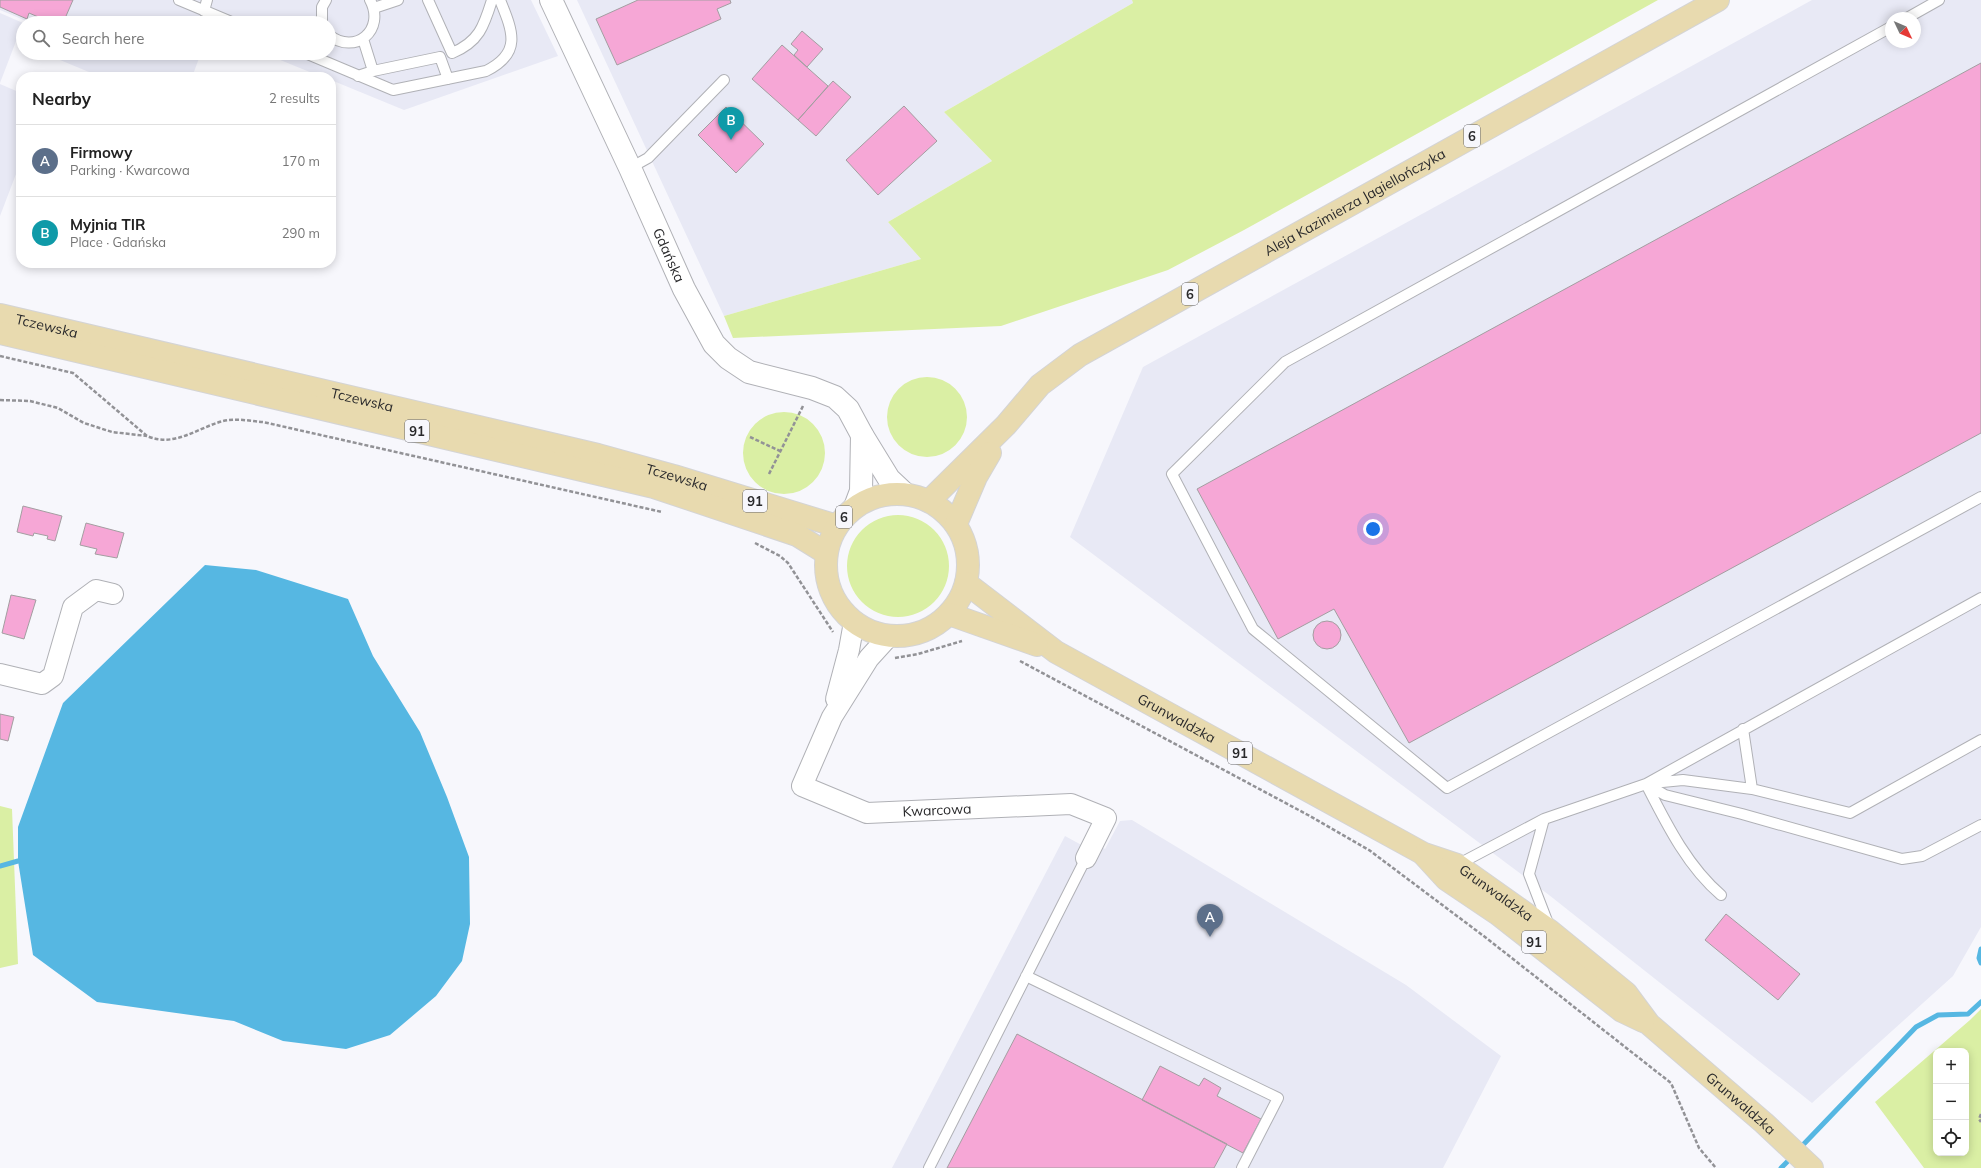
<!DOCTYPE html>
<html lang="en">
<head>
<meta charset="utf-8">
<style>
  body { margin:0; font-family:Mulish,sans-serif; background:#f2f2f2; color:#222 }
  .controls { position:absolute; right:12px; bottom:12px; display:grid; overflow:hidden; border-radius:8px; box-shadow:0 2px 10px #0003 }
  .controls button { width:36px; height:36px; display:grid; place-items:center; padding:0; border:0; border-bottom:1px solid #e0e0e0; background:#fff; color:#222; font:20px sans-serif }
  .compass { position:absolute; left:1885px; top:12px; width:36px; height:36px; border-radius:50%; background:#fff; box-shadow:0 2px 10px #0003; rotate:134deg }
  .you { position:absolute; left:1373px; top:529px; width:14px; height:14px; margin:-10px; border:3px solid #fff; border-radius:50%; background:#1a73e8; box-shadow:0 0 0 6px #1a73e833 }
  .badge { display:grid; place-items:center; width:26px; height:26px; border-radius:50%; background:#6a53cc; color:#fff; font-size:13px; font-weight:700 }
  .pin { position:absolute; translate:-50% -33px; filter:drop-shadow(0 1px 2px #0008) }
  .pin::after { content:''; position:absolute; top:21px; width:14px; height:12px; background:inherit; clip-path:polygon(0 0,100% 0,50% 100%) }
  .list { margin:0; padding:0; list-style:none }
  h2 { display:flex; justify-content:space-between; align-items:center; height:52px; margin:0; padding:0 16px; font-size:17px }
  h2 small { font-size:13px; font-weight:400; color:#767676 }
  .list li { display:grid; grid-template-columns:26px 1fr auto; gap:12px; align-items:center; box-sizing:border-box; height:72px; padding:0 16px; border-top:1px solid #e0e0e0 }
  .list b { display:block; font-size:15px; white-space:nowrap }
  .list p { margin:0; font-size:13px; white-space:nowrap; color:#767676 }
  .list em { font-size:13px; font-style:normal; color:#767676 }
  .icon { flex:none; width:22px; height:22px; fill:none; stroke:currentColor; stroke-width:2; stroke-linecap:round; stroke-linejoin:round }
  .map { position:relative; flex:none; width:1981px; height:1168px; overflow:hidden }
  .search { position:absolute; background:#fff; box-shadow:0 2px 10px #0003; left:16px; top:16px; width:320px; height:44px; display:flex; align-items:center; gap:10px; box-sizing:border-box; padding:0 14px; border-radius:22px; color:#767676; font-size:15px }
  .panel { position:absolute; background:#fff; box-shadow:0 2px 10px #0003; left:16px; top:72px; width:320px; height:196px; border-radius:16px }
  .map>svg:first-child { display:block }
  .built { fill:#e8e9f5; fill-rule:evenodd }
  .green { fill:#daefa4; fill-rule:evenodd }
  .water { fill:#56b7e2 }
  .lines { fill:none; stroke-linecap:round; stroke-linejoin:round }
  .stream { stroke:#56b7e2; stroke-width:5 }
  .building { fill:#f6a7d6; stroke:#a39ea1 }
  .service-casing { stroke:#b0b1b6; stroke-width:12 }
  .minor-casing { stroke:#b0b1b6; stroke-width:22 }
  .tertiary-casing { stroke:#b0b1b6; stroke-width:24 }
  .primary-casing { stroke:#d4d4d5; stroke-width:24 }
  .path { stroke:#929296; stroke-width:2.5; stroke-dasharray:4 2; stroke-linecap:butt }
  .service { stroke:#fff; stroke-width:10 }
  .minor { stroke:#fff; stroke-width:20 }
  .tertiary { stroke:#fff; stroke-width:22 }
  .primary { stroke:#e8daaf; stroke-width:22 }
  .labels { text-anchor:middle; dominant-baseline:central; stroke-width:3.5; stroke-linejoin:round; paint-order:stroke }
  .shield { fill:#f7f7fc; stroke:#67676a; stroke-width:1 }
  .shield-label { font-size:13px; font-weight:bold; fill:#29292b }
  .street-label { font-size:14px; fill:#29292b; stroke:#f7f7fc }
</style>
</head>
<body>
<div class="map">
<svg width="1981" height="1168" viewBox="0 0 1981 1168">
  <rect width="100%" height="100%" fill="#f7f7fc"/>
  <!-- built -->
  <path class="built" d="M 0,0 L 531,0 L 558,56 L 404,110 L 331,80 L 331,77 L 322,77 L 263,53 L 329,53 L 329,23 L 31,23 L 0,10 Z
    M 577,0 L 1132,0 L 1133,3 L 944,112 L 992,161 L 888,222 L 921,259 L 724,316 Z
    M 1812,0 L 1981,0 L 1981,927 L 1953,976 L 1812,1103 L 1549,895 L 1070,537 L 1143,367 ZM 1891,18 L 1915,18 L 1915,42 L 1891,42 Z
    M 0,13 L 23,23 L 0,83 Z
    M 62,53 L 201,53 L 192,77 L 101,77 L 60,60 Z
    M 0,84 L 21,93 L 21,161 L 0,216 Z
    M 1132,820 L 1406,985 L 1501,1056 L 1443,1168 L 892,1168 L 1065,836 L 1098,854 L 1102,847 L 1105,849 L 1120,821 Z"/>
  <!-- green -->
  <path class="green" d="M 1132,0 L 1658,0 L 1244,230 L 1168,270 L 1001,326 L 733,338 L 724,316 L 921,259 L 888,222 L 992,161 L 944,112 L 1133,3 Z
    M887 417a40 40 0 1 1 80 0a40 40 0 1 1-80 0Z
    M743 453a41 41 0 1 1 82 0a41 41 0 1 1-82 0Z
    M847 566a51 51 0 1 1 102 0a51 51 0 1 1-102 0Z
    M 0,806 L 12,809 L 18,964 L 0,968 Z
    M 1981,1009 L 1981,1168 L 1924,1168 L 1875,1102 L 1970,1020 ZM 1936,1051 L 1966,1051 L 1966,1153 L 1936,1153 Z"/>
  <!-- water -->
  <path class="water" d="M 205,565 L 256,570 L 348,599 L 373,656 L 420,732 L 447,797 L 469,857 L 470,924 L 462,961 L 436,996 L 390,1035 L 346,1049 L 283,1041 L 234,1021 L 97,1002 L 33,955 L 18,861 L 18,827 L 63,703 Z"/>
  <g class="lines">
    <!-- stream -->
    <path class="stream" d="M 0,866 L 18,861
      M 1981,949 L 1979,958 L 1981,963
      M 1800,1148 L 1916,1027 L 1938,1015 L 1968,1014 L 1981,1002
      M 1781,1168 L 1793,1156"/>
  </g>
  <!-- building -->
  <path class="building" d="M 0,0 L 73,0 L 63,23 L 52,23 L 29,13 L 27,19 L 0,7 Z
    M 638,0 L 730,0 L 731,3 L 717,9 L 721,19 L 617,65 L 596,19 Z
    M 802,31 L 823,49 L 807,67 L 794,55 L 798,50 L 791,44 Z
    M 782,45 L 828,86 L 798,120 L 752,79 Z
    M 1981,63 L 1981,433 L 1409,743 L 1334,609 L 1278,639 L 1197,489 Z
    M 833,81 L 851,97 L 816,136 L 798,120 Z
    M 904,106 L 937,141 L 878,195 L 846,160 Z
    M 726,107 L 764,144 L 736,173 L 698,135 Z
    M 23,506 L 62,516 L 55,541 L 47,539 L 48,536 L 34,533 L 33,536 L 17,532 Z
    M 86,523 L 124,533 L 117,558 L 95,554 L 97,549 L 80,545 Z
    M 11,595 L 36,600 L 24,639 L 2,633 Z
    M1313 635a14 14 0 1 1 28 0a14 14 0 1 1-28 0Z
    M 0,714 L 14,717 L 8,741 L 0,739 Z
    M 1726,914 L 1800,974 L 1778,1000 L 1705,940 Z
    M 1017,1034 L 1227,1144 L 1214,1168 L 947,1168 Z
    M 1160,1066 L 1199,1086 L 1204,1078 L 1221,1088 L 1217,1096 L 1261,1119 L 1243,1153 L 1142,1100 Z"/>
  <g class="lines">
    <defs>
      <path id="service" d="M 179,0 L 234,23
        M 428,0 L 452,53 C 479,42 484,26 492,0
        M 374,8 L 398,0
        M 204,11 L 207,0
        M 1907,18 L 1939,0
        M 322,23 L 322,7 L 326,0
        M 1891,27 L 1285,362 L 1172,474 L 1253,629 L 1447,788 L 1981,497
        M 329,35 C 355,56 386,30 370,0
        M 363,39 L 373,71
        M 305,53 L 393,90 L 486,71 C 522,53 513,32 500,0
        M 358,76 L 373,71 L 440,57 L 448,79
        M 630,168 L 648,158 L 724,80
        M 1743,729 L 1752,789
        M 1652,783 L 1683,780 L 1752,789 L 1850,813 L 1981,740
        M 1646,784 L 1665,795 L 1742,814 L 1902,859 L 1922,856 L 1981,825
        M 1646,784 C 1666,823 1687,866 1721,895
        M 1544,819 L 1529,874 L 1549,926
        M 1457,865 L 1544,819 L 1646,784 L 1981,598
        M 1026,976 L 1278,1098 L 1242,1168
        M 929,1168 L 1086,858"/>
      <g id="minor">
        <path id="s1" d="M 889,636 L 869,658 L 832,717 L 802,786 L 867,813 L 1071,804 L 1106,818 L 1086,858"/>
        <path d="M 0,674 L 42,684 L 53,676 L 73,607 L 96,590 L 113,594"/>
        <path d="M 836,699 L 849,650 L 854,622"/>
      </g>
      <g id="tertiary">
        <path id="s2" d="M 551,0 L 630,168 L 684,289 L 714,344 L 728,358 L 749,372 L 812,388 L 835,397 L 848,409 L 862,435 L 889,479 L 905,494"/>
        <path d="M 855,507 L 861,491 L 862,435"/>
      </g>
      <g id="primary">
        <path id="s3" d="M 0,315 L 598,455 L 674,476 L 837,526"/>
        <path d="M 0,333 L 654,487 L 797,535 L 826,553"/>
        <circle cx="897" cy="565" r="71"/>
        <path id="s4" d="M 929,501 L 1006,425 L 1040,385 L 1080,355 L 1718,0"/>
        <path d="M 956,524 L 976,477 L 990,453"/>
        <path id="s5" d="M 966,583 L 1056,652 L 1424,854 L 1457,865 L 1550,931 L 1626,993 L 1649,1024 L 1764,1123 L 1812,1168"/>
        <path d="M 949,614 L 1037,645"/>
        <path d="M 1424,855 L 1446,879 L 1498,914 L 1622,1011 L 1643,1021"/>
      </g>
    </defs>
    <!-- service casing -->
    <use href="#service" class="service-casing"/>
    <!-- minor casing -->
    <use href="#minor" class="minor-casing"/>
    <!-- tertiary casing -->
    <use href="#tertiary" class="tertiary-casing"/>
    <!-- primary casing -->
    <use href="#primary" class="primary-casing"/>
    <!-- path -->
    <path class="path" d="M 0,356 L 73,373 L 147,436 C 174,448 197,428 223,421 C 236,418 250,421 263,422 L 662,512
      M 0,400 L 30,401 L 58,408 L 84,423 L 112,432 L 147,436
      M 750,437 L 780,451
      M 769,474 L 803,406
      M 755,543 L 780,556 L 788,563 L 833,632
      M 895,658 L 918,654 L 962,641
      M 1020,661 L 1308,815 L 1369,850 L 1485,937 L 1671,1083 L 1699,1148 L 1716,1168
      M 1981,1114 L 1979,1119 L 1981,1122"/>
    <!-- service -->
    <use href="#service" class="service"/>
    <!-- minor -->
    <use href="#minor" class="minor"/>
    <!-- tertiary -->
    <use href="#tertiary" class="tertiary"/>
    <!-- primary -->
    <use href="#primary" class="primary"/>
  </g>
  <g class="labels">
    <!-- shield labels -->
    <g class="shield">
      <rect x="1464" y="125" width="16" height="22" rx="3"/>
      <rect x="1182" y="283" width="16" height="22" rx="3"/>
      <rect x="405" y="420" width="24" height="22" rx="3"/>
      <rect x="743" y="490" width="24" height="22" rx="3"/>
      <rect x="836" y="506" width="16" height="22" rx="3"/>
      <rect x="1228" y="742" width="24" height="22" rx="3"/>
      <rect x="1522" y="931" width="24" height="22" rx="3"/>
    </g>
    <g class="shield-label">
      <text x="1472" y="136">6</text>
      <text x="1190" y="294">6</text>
      <text x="417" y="431">91</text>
      <text x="755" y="501">91</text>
      <text x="844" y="517">6</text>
      <text x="1240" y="753">91</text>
      <text x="1534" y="942">91</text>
    </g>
    <!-- street labels -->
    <g class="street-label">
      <text stroke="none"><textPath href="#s4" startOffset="525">Aleja Kazimierza Jagiellończyka</textPath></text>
      <text stroke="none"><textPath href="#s2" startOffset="281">Gdańska</textPath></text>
      <text stroke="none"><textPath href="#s3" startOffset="48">Tczewska</textPath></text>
      <text stroke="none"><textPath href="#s3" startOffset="372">Tczewska</textPath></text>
      <text stroke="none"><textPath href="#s3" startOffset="696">Tczewska</textPath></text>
      <text stroke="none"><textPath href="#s5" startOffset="251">Grunwaldzka</textPath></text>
      <text stroke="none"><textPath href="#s1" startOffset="315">Kwarcowa</textPath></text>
      <text stroke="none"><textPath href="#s5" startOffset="616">Grunwaldzka</textPath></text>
      <text stroke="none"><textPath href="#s5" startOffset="940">Grunwaldzka</textPath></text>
    </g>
  </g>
</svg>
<div class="controls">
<button>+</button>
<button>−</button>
<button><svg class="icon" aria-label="locate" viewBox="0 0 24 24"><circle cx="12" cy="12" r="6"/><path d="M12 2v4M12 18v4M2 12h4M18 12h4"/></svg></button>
</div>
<svg class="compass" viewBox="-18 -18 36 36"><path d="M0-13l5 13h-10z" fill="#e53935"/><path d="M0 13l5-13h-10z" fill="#767676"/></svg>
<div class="you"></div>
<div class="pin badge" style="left:1210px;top:937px;background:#5c6f8a">A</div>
<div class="pin badge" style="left:731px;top:140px;background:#0f9aa8">B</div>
<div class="search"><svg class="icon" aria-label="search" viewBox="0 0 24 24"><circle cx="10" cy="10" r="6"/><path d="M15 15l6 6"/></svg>Search here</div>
<section class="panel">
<h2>Nearby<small>2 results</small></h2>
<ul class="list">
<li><span class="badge" style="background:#5c6f8a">A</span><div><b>Firmowy</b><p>Parking · Kwarcowa</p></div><em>170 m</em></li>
<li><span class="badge" style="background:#0f9aa8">B</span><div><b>Myjnia TIR</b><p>Place · Gdańska</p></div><em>290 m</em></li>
</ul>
</section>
</div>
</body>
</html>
